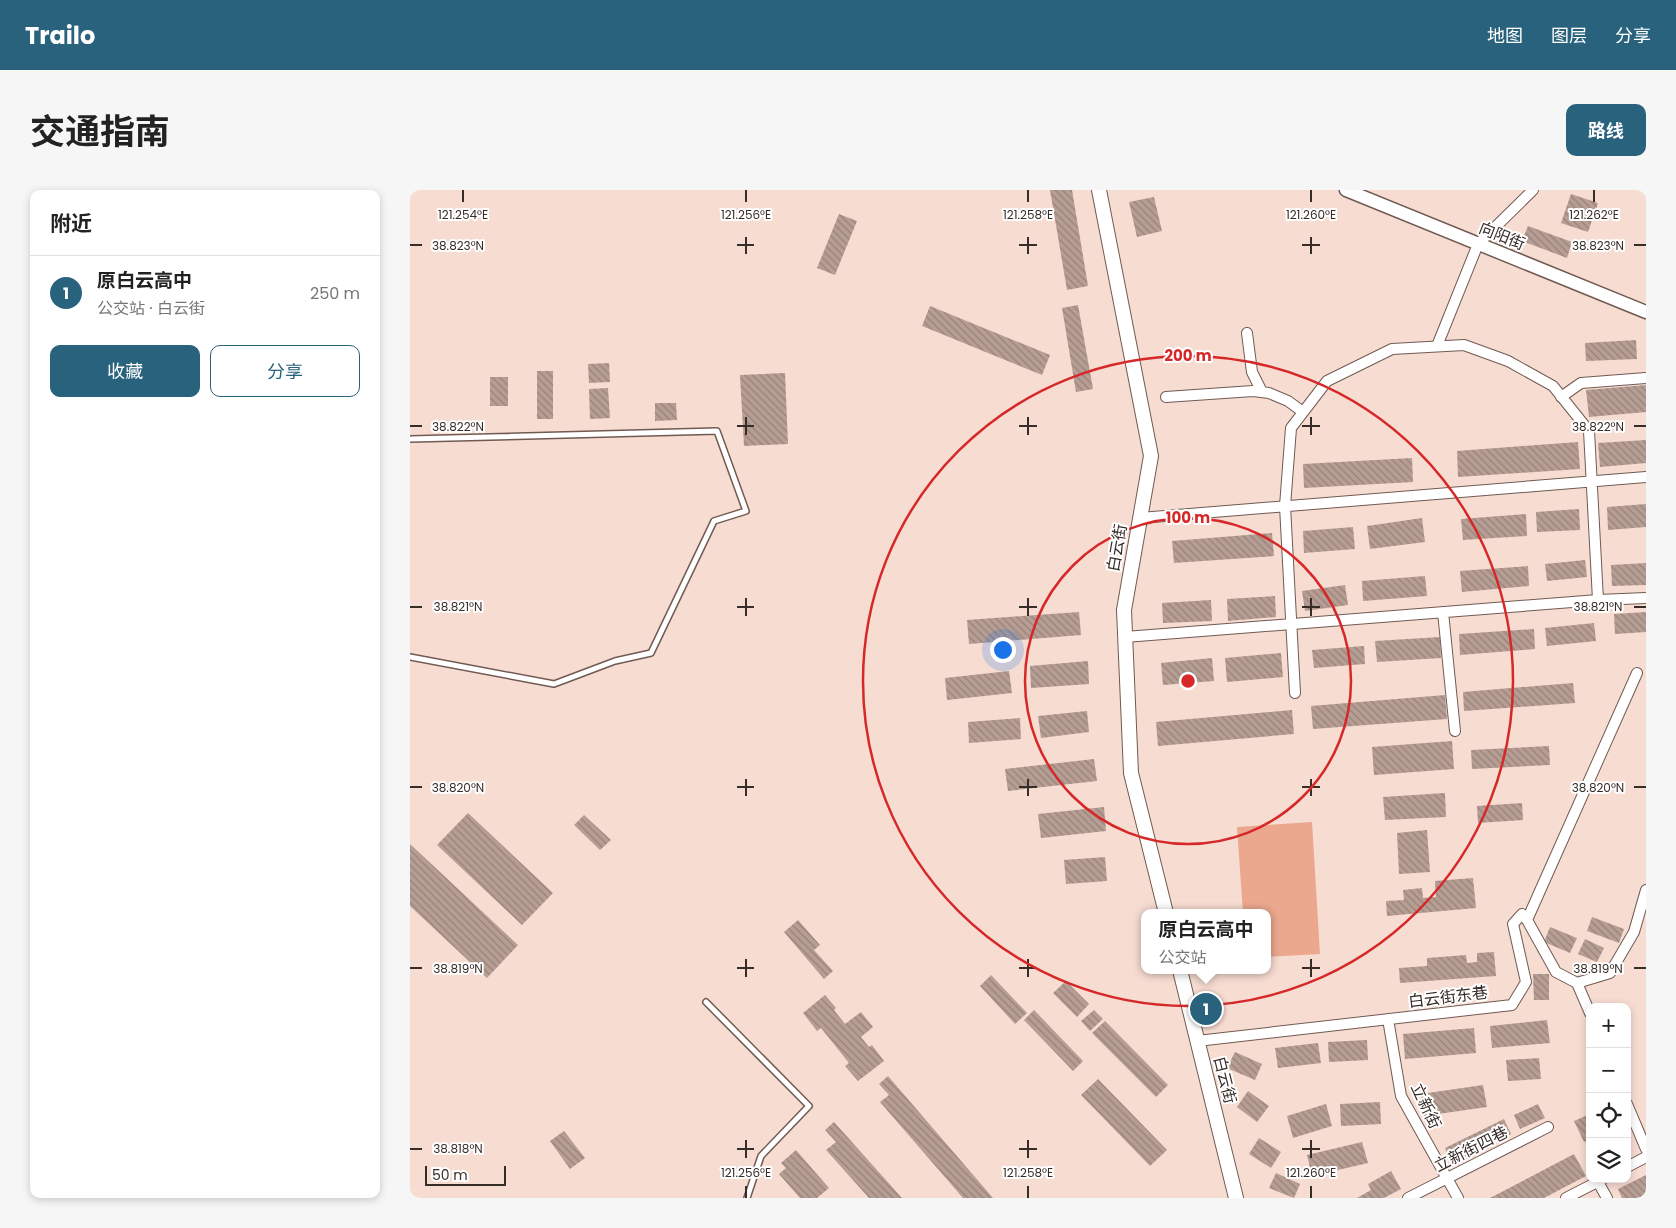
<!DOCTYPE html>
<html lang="zh">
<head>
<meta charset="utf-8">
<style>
  body { margin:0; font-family:Poppins,"Noto Sans SC",sans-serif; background:#f6f6f6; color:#222 }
  .controls { position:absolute; right:15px; bottom:15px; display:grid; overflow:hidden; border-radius:10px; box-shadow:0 2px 8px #0003 }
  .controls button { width:45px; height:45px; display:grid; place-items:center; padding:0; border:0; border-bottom:1px solid #e0e0e0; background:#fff; color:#222; font:25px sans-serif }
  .scale { position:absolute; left:15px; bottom:12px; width:81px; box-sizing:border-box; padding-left:5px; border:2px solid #362c28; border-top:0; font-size:14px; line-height:18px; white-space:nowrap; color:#362c28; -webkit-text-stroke:4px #fff; paint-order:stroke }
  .you { position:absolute; left:592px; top:459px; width:18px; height:18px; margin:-12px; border:4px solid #fff; border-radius:50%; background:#1a73e8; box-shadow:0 0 0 8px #1a73e833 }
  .badge { display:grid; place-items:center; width:32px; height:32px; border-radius:50%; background:#29627c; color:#fff; font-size:16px; font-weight:700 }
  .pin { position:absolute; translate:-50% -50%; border:2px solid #fff; box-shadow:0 1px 5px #0006 }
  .popup { position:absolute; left:731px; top:719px; width:130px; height:65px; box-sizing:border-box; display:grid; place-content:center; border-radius:10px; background:#fff; filter:drop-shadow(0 1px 4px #0005); font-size:16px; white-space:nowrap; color:#767676 }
  .popup b { font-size:19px; color:#222 }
  .popup::after { content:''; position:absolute; left:50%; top:100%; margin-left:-10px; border:10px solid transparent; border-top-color:#fff }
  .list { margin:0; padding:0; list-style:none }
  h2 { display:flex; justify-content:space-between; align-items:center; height:65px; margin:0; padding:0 20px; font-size:21px }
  h2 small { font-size:16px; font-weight:400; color:#767676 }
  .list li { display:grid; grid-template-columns:32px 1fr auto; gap:15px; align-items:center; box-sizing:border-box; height:75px; padding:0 20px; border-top:1px solid #e0e0e0 }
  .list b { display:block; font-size:19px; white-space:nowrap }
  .list p { margin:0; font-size:16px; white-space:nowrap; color:#767676 }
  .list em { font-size:16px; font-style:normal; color:#767676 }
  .actions { display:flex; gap:10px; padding:15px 20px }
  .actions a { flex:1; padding:11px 0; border:1px solid #29627c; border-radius:10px; text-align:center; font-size:18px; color:#29627c }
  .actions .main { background:#29627c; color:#fff }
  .icon { flex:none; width:28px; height:28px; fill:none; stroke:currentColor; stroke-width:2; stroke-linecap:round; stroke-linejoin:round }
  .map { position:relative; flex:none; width:1236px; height:1008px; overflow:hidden; border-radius:10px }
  header { display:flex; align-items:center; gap:30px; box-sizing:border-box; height:70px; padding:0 25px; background:#29627c; color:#fff }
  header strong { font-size:24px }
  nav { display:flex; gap:28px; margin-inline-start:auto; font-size:18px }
  .intro { display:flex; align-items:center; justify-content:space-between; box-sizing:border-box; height:120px; padding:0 30px }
  h1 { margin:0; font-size:35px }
  .button { padding:12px 22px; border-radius:10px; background:#29627c; color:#fff; font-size:18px; font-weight:700 }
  main { display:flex; gap:30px; padding:0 30px }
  aside { flex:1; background:#fff; border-radius:10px; box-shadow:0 2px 8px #0003 }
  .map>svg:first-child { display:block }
  .park { fill:#eba88e }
  .building { fill:url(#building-back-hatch) }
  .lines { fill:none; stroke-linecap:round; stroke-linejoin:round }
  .service-casing { stroke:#715a52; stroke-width:8 }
  .minor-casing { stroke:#715a52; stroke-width:12 }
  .tertiary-casing { stroke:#715a52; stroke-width:15 }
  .secondary-casing { stroke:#715a52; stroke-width:16 }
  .service { stroke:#fff; stroke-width:5 }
  .minor { stroke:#fff; stroke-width:10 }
  .tertiary { stroke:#fff; stroke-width:12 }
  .secondary { stroke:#fff; stroke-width:14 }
  .ticks { fill:none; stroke:#362c28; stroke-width:2 }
  .ring { fill:none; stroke:#d62828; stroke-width:2.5 }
  .labels { text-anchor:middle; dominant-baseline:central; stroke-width:4; stroke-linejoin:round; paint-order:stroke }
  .street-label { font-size:16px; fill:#362c28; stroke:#fff }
  .ticks-label { font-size:12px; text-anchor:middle; fill:#362c28; stroke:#fff; stroke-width:4; stroke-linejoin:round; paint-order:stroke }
  .centre { fill:#d62828; stroke:#fff; stroke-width:2.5 }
  .ring-label { font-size:15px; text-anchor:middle; font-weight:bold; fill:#d62828; stroke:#fff; stroke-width:4; stroke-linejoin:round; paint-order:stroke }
</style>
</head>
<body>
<header>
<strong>Trailo</strong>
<nav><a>地图</a><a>图层</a><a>分享</a></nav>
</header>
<div class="intro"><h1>交通指南</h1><a class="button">路线</a></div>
<main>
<aside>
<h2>附近<small></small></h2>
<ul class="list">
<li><span class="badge">1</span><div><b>原白云高中</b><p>公交站 · 白云街</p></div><em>250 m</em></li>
</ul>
<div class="actions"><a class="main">收藏</a><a>分享</a></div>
</aside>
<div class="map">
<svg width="1236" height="1008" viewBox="0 0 1236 1008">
  <defs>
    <pattern id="building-back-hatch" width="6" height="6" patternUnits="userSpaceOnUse" patternTransform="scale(1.25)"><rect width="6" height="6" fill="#b79e94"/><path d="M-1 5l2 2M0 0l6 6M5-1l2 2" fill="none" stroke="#968179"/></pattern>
  </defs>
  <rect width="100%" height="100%" fill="#f7dcd2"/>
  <!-- park -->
  <path class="park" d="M 902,632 L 910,764 L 857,767 L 857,723 L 833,723 L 827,637 Z"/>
  <!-- building -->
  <path class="building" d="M 640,0 L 662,0 L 678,96 L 657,100 Z
    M 1161,4 L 1188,13 L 1178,42 L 1151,33 Z
    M 744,7 L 752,41 L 727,47 L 719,12 Z
    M 429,24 L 447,31 L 425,85 L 407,78 Z
    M 1118,36 L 1162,52 L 1157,68 L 1112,51 Z
    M 668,115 L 683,199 L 666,202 L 652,118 Z
    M 520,116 L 640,165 L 632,185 L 512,136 Z
    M 1226,150 L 1227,169 L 1176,171 L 1175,153 Z
    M 199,173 L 200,192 L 179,193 L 178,174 Z
    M 127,181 L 143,181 L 143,229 L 127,229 Z
    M 375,183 L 378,254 L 334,256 L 330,185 Z
    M 80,187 L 98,187 L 98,216 L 80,216 Z
    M 1236,195 L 1236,222 L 1179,227 L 1176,200 Z
    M 198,198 L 200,228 L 180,229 L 179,199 Z
    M 245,213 L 266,213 L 267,230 L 245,231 Z
    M 1236,250 L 1236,273 L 1190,277 L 1188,253 Z
    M 1168,252 L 1170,279 L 1048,287 L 1047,261 Z
    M 1002,268 L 1003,292 L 894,298 L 893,274 Z
    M 1236,314 L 1236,337 L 1198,340 L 1197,317 Z
    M 1169,319 L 1170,340 L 1127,342 L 1126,322 Z
    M 1116,324 L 1117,346 L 1053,350 L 1051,329 Z
    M 1012,328 L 1015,352 L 960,359 L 957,336 Z
    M 943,337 L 945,359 L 894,363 L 893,341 Z
    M 862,343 L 864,366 L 764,373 L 762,351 Z
    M 1175,370 L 1177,387 L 1137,391 L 1135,374 Z
    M 1236,373 L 1236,395 L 1202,396 L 1201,375 Z
    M 1118,376 L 1119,396 L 1052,402 L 1050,381 Z
    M 1015,386 L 1017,406 L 953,411 L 952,391 Z
    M 935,395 L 938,415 L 895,421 L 892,401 Z
    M 865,406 L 866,427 L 818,431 L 817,409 Z
    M 801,410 L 802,431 L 753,433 L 752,413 Z
    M 669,422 L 671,445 L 559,454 L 557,430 Z
    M 1236,422 L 1236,442 L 1205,444 L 1204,424 Z
    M 1184,433 L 1186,451 L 1137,456 L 1135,438 Z
    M 1124,439 L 1125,459 L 1050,465 L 1049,444 Z
    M 1030,447 L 1031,468 L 967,472 L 965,451 Z
    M 954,456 L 955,474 L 904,478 L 902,460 Z
    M 871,463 L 873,487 L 817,492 L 815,468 Z
    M 802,468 L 804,491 L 753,495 L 751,473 Z
    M 678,471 L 679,494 L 621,498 L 620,476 Z
    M 599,481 L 602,503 L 537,510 L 535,488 Z
    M 1163,493 L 1165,513 L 1054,521 L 1053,502 Z
    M 1035,505 L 1037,529 L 903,539 L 901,516 Z
    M 882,520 L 884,544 L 748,556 L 746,532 Z
    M 677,521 L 679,542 L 631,548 L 628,526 Z
    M 610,528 L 611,549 L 559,553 L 558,532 Z
    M 1042,551 L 1044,579 L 964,585 L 962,557 Z
    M 1139,556 L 1140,575 L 1062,579 L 1061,560 Z
    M 684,569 L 687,591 L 598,601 L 595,579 Z
    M 1035,603 L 1036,627 L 975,630 L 973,607 Z
    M 1112,613 L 1113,630 L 1068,633 L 1067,616 Z
    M 694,617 L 696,641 L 631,648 L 628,624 Z
    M 58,623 L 143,703 L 112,735 L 27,655 Z
    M 174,625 L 201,650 L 190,660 L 164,635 Z
    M 1017,640 L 1020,682 L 989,684 L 987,643 Z
    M 0,654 L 108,755 L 77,788 L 0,716 Z
    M 695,667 L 697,691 L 656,694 L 654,670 Z
    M 1063,688 L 1066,718 L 977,726 L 976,711 L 994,710 L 993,700 L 1012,698 L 1013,708 L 1026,707 L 1025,691 Z
    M 1182,727 L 1214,739 L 1209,753 L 1177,741 Z
    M 388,730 L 410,755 L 404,760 L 423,781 L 414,789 L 374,742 Z
    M 1140,737 L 1167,748 L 1160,763 L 1134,752 Z
    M 1175,749 L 1194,758 L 1187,772 L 1168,764 Z
    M 1084,762 L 1086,786 L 990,793 L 989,778 L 1017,776 L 1017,768 L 1056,765 L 1057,773 L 1067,772 L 1067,763 Z
    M 1123,784 L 1139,784 L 1139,810 L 1124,810 Z
    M 581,785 L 617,823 L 605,834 L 570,796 Z
    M 656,791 L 679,814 L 667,827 L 643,803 Z
    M 415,805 L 426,818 L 424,820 L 435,834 L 451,822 L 463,837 L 451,847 L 459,857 L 462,855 L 474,871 L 448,891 L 435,876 L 439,873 L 411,838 L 407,841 L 393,823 Z
    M 624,820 L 673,871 L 663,881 L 614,830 Z
    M 684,820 L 693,829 L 680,841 L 671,831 Z
    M 1137,830 L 1140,853 L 1082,858 L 1080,836 Z
    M 695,831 L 758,895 L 746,907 L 682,843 Z
    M 1064,838 L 1066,863 L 995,869 L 993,844 Z
    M 957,850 L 958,870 L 919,872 L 918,852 Z
    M 908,853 L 911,873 L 868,878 L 865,858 Z
    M 825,862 L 852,874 L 845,890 L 817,878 Z
    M 1129,868 L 1131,889 L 1098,891 L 1096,870 Z
    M 478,886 L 583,1008 L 553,1008 L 470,912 L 479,905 L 469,894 Z
    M 688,889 L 757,960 L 740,976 L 671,905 Z
    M 1073,895 L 1077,917 L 1014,926 L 1011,904 Z
    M 838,901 L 859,916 L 847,932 L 827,917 Z
    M 970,912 L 971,934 L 931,936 L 930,914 Z
    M 916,914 L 922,936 L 883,948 L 877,926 Z
    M 1128,914 L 1135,928 L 1110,939 L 1104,925 Z
    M 1180,924 L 1180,950 L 1174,952 L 1164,931 Z
    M 1094,929 L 1101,944 L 1042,973 L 1035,958 Z
    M 424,932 L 492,1008 L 459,1008 L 416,960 L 426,952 L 415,940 Z
    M 154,941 L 175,968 L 160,979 L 140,951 Z
    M 849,948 L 871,962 L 861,978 L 839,964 Z
    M 952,952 L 958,973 L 902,986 L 897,965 Z
    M 386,960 L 419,998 L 407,1008 L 390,1008 L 369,984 L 376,978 L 371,973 Z
    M 1164,964 L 1176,986 L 1134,1008 L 1080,1008 Z
    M 981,981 L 991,999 L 974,1008 L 947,1008 L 961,1000 L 958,994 Z
    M 866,983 L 890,994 L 884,1008 L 859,998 Z
    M 1236,985 L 1236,1008 L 1212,1008 L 1208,999 Z"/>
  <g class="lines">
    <defs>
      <path id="service" d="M 0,249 L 307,241 L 336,321 L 304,331 L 241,463 L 205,471 L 144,494 L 0,467
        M 296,812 L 399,916 L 351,966 L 337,1008"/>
      <path id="minor" d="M 837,143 L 842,182 L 852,202
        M 1027,156 L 1068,54 L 1123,0
        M 756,207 L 843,201 L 859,203 L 878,211 L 893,222
        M 1151,207 L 1171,193 L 1236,188
        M 730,328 L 1236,287
        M 1188,410 L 1236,408
        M 1033,422 L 1045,541
        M 715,447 L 1188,410 L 1179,241 L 1143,196 L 1098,171 L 1054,155 L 982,159 L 917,191 L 881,238 L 875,316 L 885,503
        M 1117,730 L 1227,483
        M 1180,823 L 1167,793 L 1200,783 L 1224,742 L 1236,700
        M 978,829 L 991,906 L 1048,1008
        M 787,851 L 1102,815 L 1116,792 L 1103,734 L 1112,724 L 1117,730 L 1146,782 L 1167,793
        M 1217,914 L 1236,959
        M 1217,977 L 1236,967
        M 1188,992 L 1197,1008
        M 998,1008 L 1138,937
        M 1156,1008 L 1193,989"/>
      <path id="tertiary" d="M 936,0 L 1236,122"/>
      <path id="secondary" d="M 689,0 L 741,266 L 714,420 L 721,583 L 756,723
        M 770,780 L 826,1008"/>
    </defs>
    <!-- service casing -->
    <use href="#service" class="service-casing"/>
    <!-- minor casing -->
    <use href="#minor" class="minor-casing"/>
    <!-- tertiary casing -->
    <use href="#tertiary" class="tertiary-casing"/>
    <!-- secondary casing -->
    <use href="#secondary" class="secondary-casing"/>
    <!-- service -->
    <use href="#service" class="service"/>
    <!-- minor -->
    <use href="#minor" class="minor"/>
    <!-- tertiary -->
    <use href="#tertiary" class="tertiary"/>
    <!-- secondary -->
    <use href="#secondary" class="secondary"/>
  </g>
  <!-- ticks -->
  <path class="ticks" d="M 53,0 L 53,12M 336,0 L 336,12M 618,0 L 618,12M 901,0 L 901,12M 1184,0 L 1184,12M 336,47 L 336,64M 618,47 L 618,64M 901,47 L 901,64M 0,55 L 12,55M 327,55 L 344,55M 609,55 L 627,55M 892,55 L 910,55M 1224,55 L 1236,55M 336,227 L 336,245M 618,227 L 618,245M 901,227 L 901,245M 0,236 L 12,236M 327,236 L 344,236M 609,236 L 627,236M 892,236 L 910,236M 1224,236 L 1236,236M 336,408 L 336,426M 618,408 L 618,426M 901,408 L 901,426M 0,417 L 12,417M 327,417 L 344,417M 609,417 L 627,417M 892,417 L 910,417M 1224,417 L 1236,417M 336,589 L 336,606M 618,589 L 618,606M 901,589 L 901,606M 0,597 L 12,597M 327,597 L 344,597M 609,597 L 627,597M 892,597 L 910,597M 1224,597 L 1236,597M 336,769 L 336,787M 618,769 L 618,787M 901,769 L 901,787M 0,778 L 12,778M 327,778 L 344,778M 609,778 L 627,778M 892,778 L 910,778M 1224,778 L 1236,778M 336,950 L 336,968M 618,950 L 618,968M 901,950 L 901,968M 0,959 L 12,959M 327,959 L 344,959M 609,959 L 627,959M 892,959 L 910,959M 336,996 L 336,1008M 618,996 L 618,1008M 901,996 L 901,1008"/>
  <!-- distance rings -->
  <g class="ring">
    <circle cx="778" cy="491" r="163"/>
    <circle cx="778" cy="491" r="325"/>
  </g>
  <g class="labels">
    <!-- street labels -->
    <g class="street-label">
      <text transform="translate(1092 46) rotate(22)">向阳街</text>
      <text transform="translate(707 358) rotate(-80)">白云街</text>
      <text transform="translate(1038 807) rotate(-7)">白云街东巷</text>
      <text transform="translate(815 890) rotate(76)">白云街</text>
      <text transform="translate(1016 916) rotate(65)">立新街</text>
      <text transform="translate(1061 959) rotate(-27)">立新街四巷</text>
    </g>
  </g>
  <g class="ticks-label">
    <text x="53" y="29">121.254°E</text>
    <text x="336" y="29">121.256°E</text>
    <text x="618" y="29">121.258°E</text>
    <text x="901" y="29">121.260°E</text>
    <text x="1184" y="29">121.262°E</text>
    <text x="48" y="60">38.823°N</text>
    <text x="1188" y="60">38.823°N</text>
    <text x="48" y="241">38.822°N</text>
    <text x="1188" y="241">38.822°N</text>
    <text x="48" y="421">38.821°N</text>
    <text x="1188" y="421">38.821°N</text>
    <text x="48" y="602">38.820°N</text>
    <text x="1188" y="602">38.820°N</text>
    <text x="48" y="783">38.819°N</text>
    <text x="1188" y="783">38.819°N</text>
    <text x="48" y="963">38.818°N</text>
    <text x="336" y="987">121.256°E</text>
    <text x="618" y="987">121.258°E</text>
    <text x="901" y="987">121.260°E</text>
  </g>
  <circle cx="778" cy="491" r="8" class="centre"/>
  <g class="ring-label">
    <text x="778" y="171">200 m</text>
    <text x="778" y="333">100 m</text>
  </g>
</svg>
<div class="controls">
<button>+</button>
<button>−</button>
<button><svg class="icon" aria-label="locate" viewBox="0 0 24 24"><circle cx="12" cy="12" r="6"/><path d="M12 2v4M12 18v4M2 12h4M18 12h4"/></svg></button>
<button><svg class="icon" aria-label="layers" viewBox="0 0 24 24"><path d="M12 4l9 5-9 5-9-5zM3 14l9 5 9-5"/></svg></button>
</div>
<div class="scale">50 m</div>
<div class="you"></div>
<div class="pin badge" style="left:796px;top:819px">1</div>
<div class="popup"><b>原白云高中</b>公交站</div>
</div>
</main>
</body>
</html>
